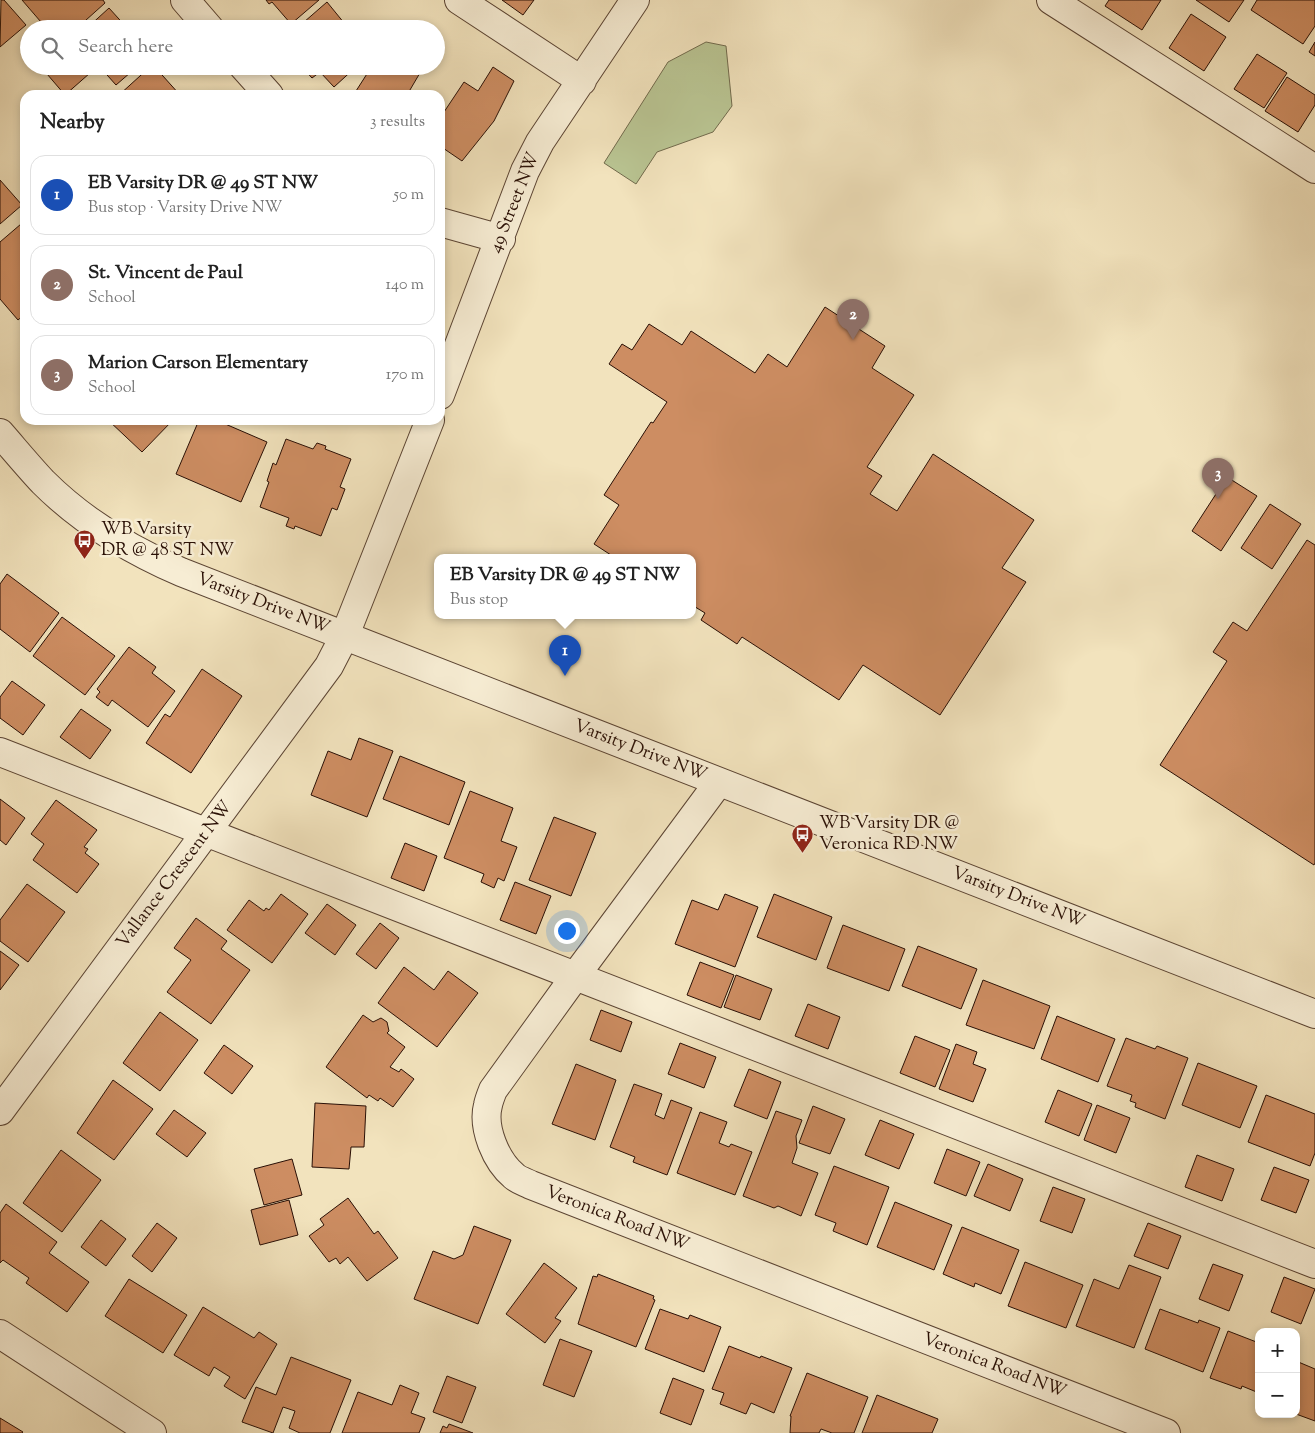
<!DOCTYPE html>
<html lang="en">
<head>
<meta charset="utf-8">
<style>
  body { margin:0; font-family:"Sorts Mill Goudy",serif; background:#f2f2f2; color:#222 }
  .controls { position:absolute; right:15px; bottom:15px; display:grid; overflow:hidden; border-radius:10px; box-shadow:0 2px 8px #0003 }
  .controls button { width:45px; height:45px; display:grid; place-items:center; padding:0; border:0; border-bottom:1px solid #e0e0e0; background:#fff; color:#222; font:25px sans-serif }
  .you { position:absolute; left:566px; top:930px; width:18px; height:18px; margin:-12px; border:4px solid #fff; border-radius:50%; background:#1a73e8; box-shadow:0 0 0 8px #1a73e833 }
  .badge { display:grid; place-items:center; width:32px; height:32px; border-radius:50%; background:#1a73e8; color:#fff; font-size:16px; font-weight:700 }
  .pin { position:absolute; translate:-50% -41px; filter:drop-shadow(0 1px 2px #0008) }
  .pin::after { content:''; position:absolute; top:26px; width:18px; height:15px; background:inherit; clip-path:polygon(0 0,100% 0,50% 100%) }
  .popup { position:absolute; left:434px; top:554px; width:262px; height:65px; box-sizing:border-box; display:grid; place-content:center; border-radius:10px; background:#fff; filter:drop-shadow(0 1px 4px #0005); font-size:16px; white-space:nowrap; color:#767676 }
  .popup b { font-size:19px; color:#222 }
  .popup::after { content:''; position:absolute; left:50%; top:100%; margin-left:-10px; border:10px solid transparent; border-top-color:#fff }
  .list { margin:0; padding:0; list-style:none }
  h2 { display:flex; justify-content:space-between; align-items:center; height:65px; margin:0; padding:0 20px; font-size:21px }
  h2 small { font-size:16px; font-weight:400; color:#767676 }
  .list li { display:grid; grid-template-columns:32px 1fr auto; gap:15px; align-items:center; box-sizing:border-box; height:80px; margin:0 10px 10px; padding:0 10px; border:1px solid #e0e0e0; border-radius:15px }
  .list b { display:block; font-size:19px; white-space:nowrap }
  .list p { margin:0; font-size:16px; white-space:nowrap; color:#767676 }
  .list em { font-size:16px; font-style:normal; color:#767676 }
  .icon { flex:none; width:28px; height:28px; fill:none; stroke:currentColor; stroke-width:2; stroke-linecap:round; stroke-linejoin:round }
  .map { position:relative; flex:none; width:1315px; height:1433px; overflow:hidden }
  .search { position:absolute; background:#fff; box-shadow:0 2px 8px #0003; left:20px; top:20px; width:425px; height:55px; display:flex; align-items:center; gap:12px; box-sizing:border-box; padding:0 18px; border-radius:28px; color:#767676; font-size:19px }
  .panel { position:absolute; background:#fff; box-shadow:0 2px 8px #0003; left:20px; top:90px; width:425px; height:335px; border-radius:15px }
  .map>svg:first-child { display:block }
  .green { fill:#b9c492; stroke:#716a4c }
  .building { fill:#cd8d62; stroke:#290f05 }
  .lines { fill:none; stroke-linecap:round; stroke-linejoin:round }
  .minor-casing { stroke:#5b4433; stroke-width:30 }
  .minor { stroke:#f7edd4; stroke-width:28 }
  .labels { text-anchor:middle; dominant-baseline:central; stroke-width:5; stroke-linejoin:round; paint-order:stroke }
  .street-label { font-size:18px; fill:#290f05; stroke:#f7edd4 }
  .poi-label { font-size:18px; fill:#290f05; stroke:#f7edd4; text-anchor:start }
</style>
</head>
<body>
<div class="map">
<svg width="1315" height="1433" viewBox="0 0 1315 1433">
  <rect width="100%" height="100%" fill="#f2e3bd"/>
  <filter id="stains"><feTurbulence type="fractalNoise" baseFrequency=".004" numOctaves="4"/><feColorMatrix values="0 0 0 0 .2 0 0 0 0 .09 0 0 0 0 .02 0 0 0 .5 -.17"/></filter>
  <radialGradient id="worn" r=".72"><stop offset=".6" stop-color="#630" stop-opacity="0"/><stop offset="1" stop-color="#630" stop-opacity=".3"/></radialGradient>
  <!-- green -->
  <path class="green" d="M 706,42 L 726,46 L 732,106 L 713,132 L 657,152 L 636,184 L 604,163 L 668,62 Z"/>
  <!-- building -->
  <path class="building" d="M 1,0 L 4,0 L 26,25 L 0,47 Z
    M 22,0 L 103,0 L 105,3 L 76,29 L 47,29 Z
    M 266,0 L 319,0 L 291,24 L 272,2 L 269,4 Z
    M 502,0 L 534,0 L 523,15 Z
    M 1109,0 L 1161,0 L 1142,30 L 1105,6 Z
    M 1196,0 L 1244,0 L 1229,22 Z
    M 1257,0 L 1315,0 L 1315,26 L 1303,44 L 1251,10 Z
    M 327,2 L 349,29 L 296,29 Z
    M 109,8 L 128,29 L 86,29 Z
    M 1191,14 L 1226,37 L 1204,71 L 1169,48 Z
    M 1315,42 L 1315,56 L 1309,52 Z
    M 1257,54 L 1287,73 L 1264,108 L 1234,89 Z
    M 43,66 L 86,66 L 84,67 L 90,73 L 65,95 L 41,67 Z
    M 99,66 L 138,66 L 116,85 Z
    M 151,66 L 154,66 L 180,95 L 119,95 Z
    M 301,66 L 357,66 L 334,87 L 320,72 L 312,78 Z
    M 372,66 L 424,66 L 407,95 L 362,95 L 356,91 Z
    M 493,67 L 514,81 L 494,121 L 462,161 L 440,146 L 440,118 L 464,82 L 478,91 Z
    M 1287,77 L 1315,95 L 1315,105 L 1298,132 L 1265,111 Z
    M 0,180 L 22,205 L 0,224 Z
    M 21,224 L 25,229 L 25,314 L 18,320 L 0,299 L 0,242 Z
    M 825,307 L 885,346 L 872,368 L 914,395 L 867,467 L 882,476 L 870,494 L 897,511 L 933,454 L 1034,520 L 1002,568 L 1026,582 L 940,715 L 863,665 L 839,700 L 742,637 L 737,644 L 701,620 L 705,613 L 692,605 L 692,557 L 614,557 L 594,544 L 619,505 L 604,495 L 651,422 L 653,423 L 667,402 L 609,364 L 622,344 L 632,350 L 649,324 L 682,345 L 691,331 L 755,373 L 768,354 L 787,367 Z
    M 108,420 L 173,420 L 142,452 Z
    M 199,420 L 216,420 L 267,442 L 241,502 L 176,474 Z
    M 286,439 L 313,449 L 317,443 L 326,446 L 325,449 L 351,459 L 340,487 L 345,489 L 337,510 L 332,508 L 321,536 L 295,526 L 294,529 L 286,526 L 289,518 L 260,507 L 269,482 L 267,481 L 273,463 L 276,465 Z
    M 1227,477 L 1257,496 L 1221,551 L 1192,531 Z
    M 1270,504 L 1301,524 L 1272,569 L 1241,548 Z
    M 1307,540 L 1315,545 L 1315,863 L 1314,865 L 1160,765 L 1227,661 L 1213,652 L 1233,622 L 1247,631 Z
    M 7,574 L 59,613 L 30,652 L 0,629 L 0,584 Z
    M 62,617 L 115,656 L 85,695 L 33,656 Z
    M 129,647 L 156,667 L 152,673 L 175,691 L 148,727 L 112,700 L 108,706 L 96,697 L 100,692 L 97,689 Z
    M 202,669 L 242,696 L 191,773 L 146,743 L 165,714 L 170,717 Z
    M 12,681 L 45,705 L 23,735 L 0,718 L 0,697 Z
    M 81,709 L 111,730 L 90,759 L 60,737 Z
    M 359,738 L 393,751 L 367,817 L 311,795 L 328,751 L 351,760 Z
    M 400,756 L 465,782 L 449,825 L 383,799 Z
    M 470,791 L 513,808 L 501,841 L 517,847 L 504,881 L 498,878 L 494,888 L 481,882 L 484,874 L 444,858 Z
    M 0,799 L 25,818 L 6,845 L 0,840 Z
    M 56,800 L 97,830 L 84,847 L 88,849 L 85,853 L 99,864 L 77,893 L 33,860 L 44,844 L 31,834 Z
    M 554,817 L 596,833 L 571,896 L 529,880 Z
    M 405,843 L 437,856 L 424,891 L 391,878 Z
    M 515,882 L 551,896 L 536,934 L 500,920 Z
    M 27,884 L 65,912 L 28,962 L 0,941 L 0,920 Z
    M 281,894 L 308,914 L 272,963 L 227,930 L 249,900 L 264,911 L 266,908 L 269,910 Z
    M 725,894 L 758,907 L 735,967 L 675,944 L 692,900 L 718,910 Z
    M 774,894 L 832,917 L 816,960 L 757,937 Z
    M 327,904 L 356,925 L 335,955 L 305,933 Z
    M 196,918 L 227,941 L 221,949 L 250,970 L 211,1024 L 167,992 L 191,960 L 174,948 Z
    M 380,923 L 399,938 L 376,969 L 356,954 Z
    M 843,925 L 905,949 L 889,991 L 827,968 Z
    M 918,946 L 977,969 L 961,1009 L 902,986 Z
    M 0,951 L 19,965 L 0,990 Z
    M 700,962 L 734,975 L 721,1008 L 687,995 Z
    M 404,967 L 434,990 L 448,971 L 478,993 L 437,1047 L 378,1003 Z
    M 736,975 L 772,989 L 760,1020 L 724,1007 Z
    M 983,980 L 1050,1006 L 1034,1049 L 966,1025 Z
    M 808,1004 L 840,1017 L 828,1049 L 795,1036 Z
    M 601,1010 L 632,1022 L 621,1052 L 590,1040 Z
    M 160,1012 L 198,1040 L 160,1091 L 123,1063 Z
    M 363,1015 L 373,1022 L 381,1018 L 387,1022 L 389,1031 L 387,1033 L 405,1047 L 390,1067 L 399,1072 L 401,1069 L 414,1079 L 393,1107 L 380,1098 L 378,1101 L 369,1095 L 367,1098 L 326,1067 Z
    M 1057,1016 L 1115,1039 L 1098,1082 L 1041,1059 Z
    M 915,1036 L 950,1050 L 935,1087 L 900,1073 Z
    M 1126,1038 L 1155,1049 L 1157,1046 L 1188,1058 L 1165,1119 L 1135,1107 L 1136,1103 L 1130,1101 L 1132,1095 L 1107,1086 Z
    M 680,1043 L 716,1057 L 704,1088 L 668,1074 Z
    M 956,1044 L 977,1052 L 973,1064 L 986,1069 L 973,1102 L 939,1089 Z
    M 224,1045 L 253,1066 L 232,1094 L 204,1073 Z
    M 1198,1063 L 1257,1086 L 1240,1128 L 1182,1105 Z
    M 576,1064 L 616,1080 L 595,1140 L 552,1124 Z
    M 749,1069 L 781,1082 L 767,1119 L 734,1106 Z
    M 113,1080 L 153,1109 L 114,1160 L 77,1133 Z
    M 634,1084 L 662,1094 L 655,1115 L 664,1119 L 671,1100 L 692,1108 L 667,1175 L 633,1162 L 635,1157 L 610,1147 Z
    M 1058,1090 L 1092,1104 L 1079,1136 L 1045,1122 Z
    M 1266,1095 L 1315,1114 L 1315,1153 L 1310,1166 L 1248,1142 Z
    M 315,1103 L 366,1106 L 364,1147 L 351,1147 L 349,1169 L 312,1167 Z
    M 1097,1105 L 1130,1118 L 1116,1153 L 1084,1140 Z
    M 813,1106 L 845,1119 L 830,1154 L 799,1143 Z
    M 174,1110 L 206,1133 L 187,1157 L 156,1134 Z
    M 776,1111 L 802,1120 L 796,1136 L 797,1148 L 792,1163 L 818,1173 L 801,1216 L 778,1206 L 774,1208 L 743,1196 Z
    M 700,1112 L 727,1122 L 719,1143 L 729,1147 L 731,1144 L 752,1152 L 735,1195 L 677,1173 Z
    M 880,1120 L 914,1134 L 899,1169 L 865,1155 Z
    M 947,1149 L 980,1162 L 966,1196 L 934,1183 Z
    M 61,1150 L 101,1180 L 62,1232 L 23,1203 Z
    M 1197,1155 L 1234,1169 L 1222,1201 L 1185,1187 Z
    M 292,1159 L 302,1195 L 264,1205 L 254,1169 Z
    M 988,1164 L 1023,1179 L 1010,1211 L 974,1196 Z
    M 834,1166 L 889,1187 L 867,1245 L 833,1231 L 836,1223 L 815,1215 Z
    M 1274,1167 L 1309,1180 L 1296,1213 L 1261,1200 Z
    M 1053,1187 L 1085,1199 L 1072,1233 L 1040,1221 Z
    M 348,1198 L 374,1234 L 378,1231 L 398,1258 L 367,1281 L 348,1257 L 340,1264 L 336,1258 L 329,1262 L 309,1236 L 324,1225 L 320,1219 Z
    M 289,1200 L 298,1235 L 260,1245 L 251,1210 Z
    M 895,1202 L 952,1225 L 934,1270 L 877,1247 Z
    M 6,1204 L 57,1242 L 49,1253 L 89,1282 L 67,1312 L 26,1283 L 29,1278 L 3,1260 L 0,1263 L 0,1213 Z
    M 101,1220 L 126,1239 L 106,1266 L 81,1247 Z
    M 157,1223 L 177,1238 L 152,1272 L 132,1256 Z
    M 1148,1223 L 1181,1236 L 1168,1269 L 1134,1256 Z
    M 474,1226 L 511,1240 L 478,1324 L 414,1299 L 433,1251 L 454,1259 L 463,1255 Z
    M 962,1227 L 1019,1250 L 1001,1294 L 975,1283 L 974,1287 L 943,1274 Z
    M 1025,1262 L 1083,1285 L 1066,1328 L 1008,1306 Z
    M 544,1263 L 577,1288 L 555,1318 L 561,1321 L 545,1343 L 506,1314 Z
    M 1213,1264 L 1243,1275 L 1229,1311 L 1199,1299 Z
    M 1129,1265 L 1161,1277 L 1134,1348 L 1076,1326 L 1094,1279 L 1119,1289 Z
    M 598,1274 L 654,1296 L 653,1299 L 655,1300 L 636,1347 L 578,1324 L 593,1276 L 597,1277 Z
    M 1284,1277 L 1315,1289 L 1301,1324 L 1271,1312 Z
    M 129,1279 L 187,1315 L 163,1353 L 105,1316 Z
    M 203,1307 L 254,1338 L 259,1332 L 277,1344 L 245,1399 L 224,1386 L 230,1377 L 214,1367 L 209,1376 L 174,1355 Z
    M 660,1309 L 688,1319 L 690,1315 L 721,1327 L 704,1372 L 645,1349 Z
    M 1160,1309 L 1198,1323 L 1199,1320 L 1220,1328 L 1203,1372 L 1145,1349 Z
    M 1228,1331 L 1259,1343 L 1259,1393 L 1242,1386 L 1241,1389 L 1210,1378 Z
    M 560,1339 L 592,1351 L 574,1397 L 543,1385 Z
    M 729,1346 L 760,1358 L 761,1356 L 792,1368 L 774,1413 L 751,1403 L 746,1414 L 720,1404 L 724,1393 L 712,1389 Z
    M 291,1357 L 351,1380 L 330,1433 L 300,1433 L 289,1428 L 295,1411 L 283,1407 L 273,1433 L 242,1422 L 256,1387 L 276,1395 Z
    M 1296,1361 L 1315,1369 L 1315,1421 L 1296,1414 Z
    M 807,1373 L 868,1397 L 854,1433 L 832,1433 L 821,1429 L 819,1433 L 790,1433 L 791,1416 L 790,1416 Z
    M 447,1376 L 476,1387 L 462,1423 L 433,1412 Z
    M 673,1378 L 704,1390 L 691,1425 L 660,1413 Z
    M 400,1385 L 419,1393 L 411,1413 L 425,1418 L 419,1433 L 342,1433 L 358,1392 L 392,1405 Z
    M 877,1395 L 938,1419 L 932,1433 L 862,1433 Z
    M 0,1418 L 23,1432 L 22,1433 L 0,1433 Z
    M 449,1424 L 473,1433 L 440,1433 L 443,1426 L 447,1428 Z"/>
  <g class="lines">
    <defs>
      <path id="minor" d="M 185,0 L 210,29
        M 459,0 L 582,81
        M 1051,0 L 1315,169
        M 243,66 L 269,95
        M 440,222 L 501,239
        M 440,395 L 525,171 L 540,142 L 635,0
        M 0,433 C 14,449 28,466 43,482 C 83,522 130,550 181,572 L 1315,1014
        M 0,752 L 1315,1264
        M 719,782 L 576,975 L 493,1090 C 491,1095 489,1100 488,1105 C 482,1128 496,1161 514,1176 C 518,1180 525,1182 531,1185 L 1166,1433
        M 0,1111 L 329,666 L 345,635 L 430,420
        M 0,1334 L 152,1433"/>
    </defs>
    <!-- minor casing -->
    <use href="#minor" class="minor-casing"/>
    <!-- minor -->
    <use href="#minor" class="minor"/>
  </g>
  <!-- icons -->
  <defs>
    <symbol id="bus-pin" viewBox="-11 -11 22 30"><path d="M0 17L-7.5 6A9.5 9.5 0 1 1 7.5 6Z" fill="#8f2418" stroke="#f7edd4"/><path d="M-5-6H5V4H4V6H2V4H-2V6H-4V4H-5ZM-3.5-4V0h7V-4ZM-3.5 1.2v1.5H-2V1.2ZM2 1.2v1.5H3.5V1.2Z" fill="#fff"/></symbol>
  </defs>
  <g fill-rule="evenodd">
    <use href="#bus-pin" x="72" y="528" width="25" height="34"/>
    <use href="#bus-pin" x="790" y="822" width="25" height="34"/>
  </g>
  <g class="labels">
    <!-- street labels -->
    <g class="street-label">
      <text transform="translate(515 203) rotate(-68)">49 Street NW</text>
      <text transform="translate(263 604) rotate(21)">Varsity Drive NW</text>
      <text transform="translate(640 751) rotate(21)">Varsity Drive NW</text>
      <text transform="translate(175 875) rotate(-53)">Vallance Crescent NW</text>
      <text transform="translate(1018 898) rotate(21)">Varsity Drive NW</text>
      <text transform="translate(617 1219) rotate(21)">Veronica Road NW</text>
      <text transform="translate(994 1366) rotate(21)">Veronica Road NW</text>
    </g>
    <!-- poi labels -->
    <g class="poi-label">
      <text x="101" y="530">WB Varsity<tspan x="101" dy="21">DR @ 48 ST NW</tspan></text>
      <text x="819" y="824">WB Varsity DR @<tspan x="819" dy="21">Veronica RD NW</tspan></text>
    </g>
  </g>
  <rect width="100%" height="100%" filter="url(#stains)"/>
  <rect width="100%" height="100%" fill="url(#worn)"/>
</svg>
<div class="controls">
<button>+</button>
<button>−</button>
</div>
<div class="you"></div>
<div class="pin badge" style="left:565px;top:676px;background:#1a4fb4">1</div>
<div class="popup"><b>EB Varsity DR @ 49 ST NW</b>Bus stop</div>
<div class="pin badge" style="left:853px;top:340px;background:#8d6e63">2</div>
<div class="pin badge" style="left:1218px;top:499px;background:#8d6e63">3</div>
<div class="search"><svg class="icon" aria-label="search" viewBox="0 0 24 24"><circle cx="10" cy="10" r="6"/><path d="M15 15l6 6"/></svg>Search here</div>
<section class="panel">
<h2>Nearby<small>3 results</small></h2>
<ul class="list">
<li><span class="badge" style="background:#1a4fb4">1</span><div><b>EB Varsity DR @ 49 ST NW</b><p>Bus stop · Varsity Drive NW</p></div><em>50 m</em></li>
<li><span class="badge" style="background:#8d6e63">2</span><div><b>St. Vincent de Paul</b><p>School</p></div><em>140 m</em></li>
<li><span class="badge" style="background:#8d6e63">3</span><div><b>Marion Carson Elementary</b><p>School</p></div><em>170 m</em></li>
</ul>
</section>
</div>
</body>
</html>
